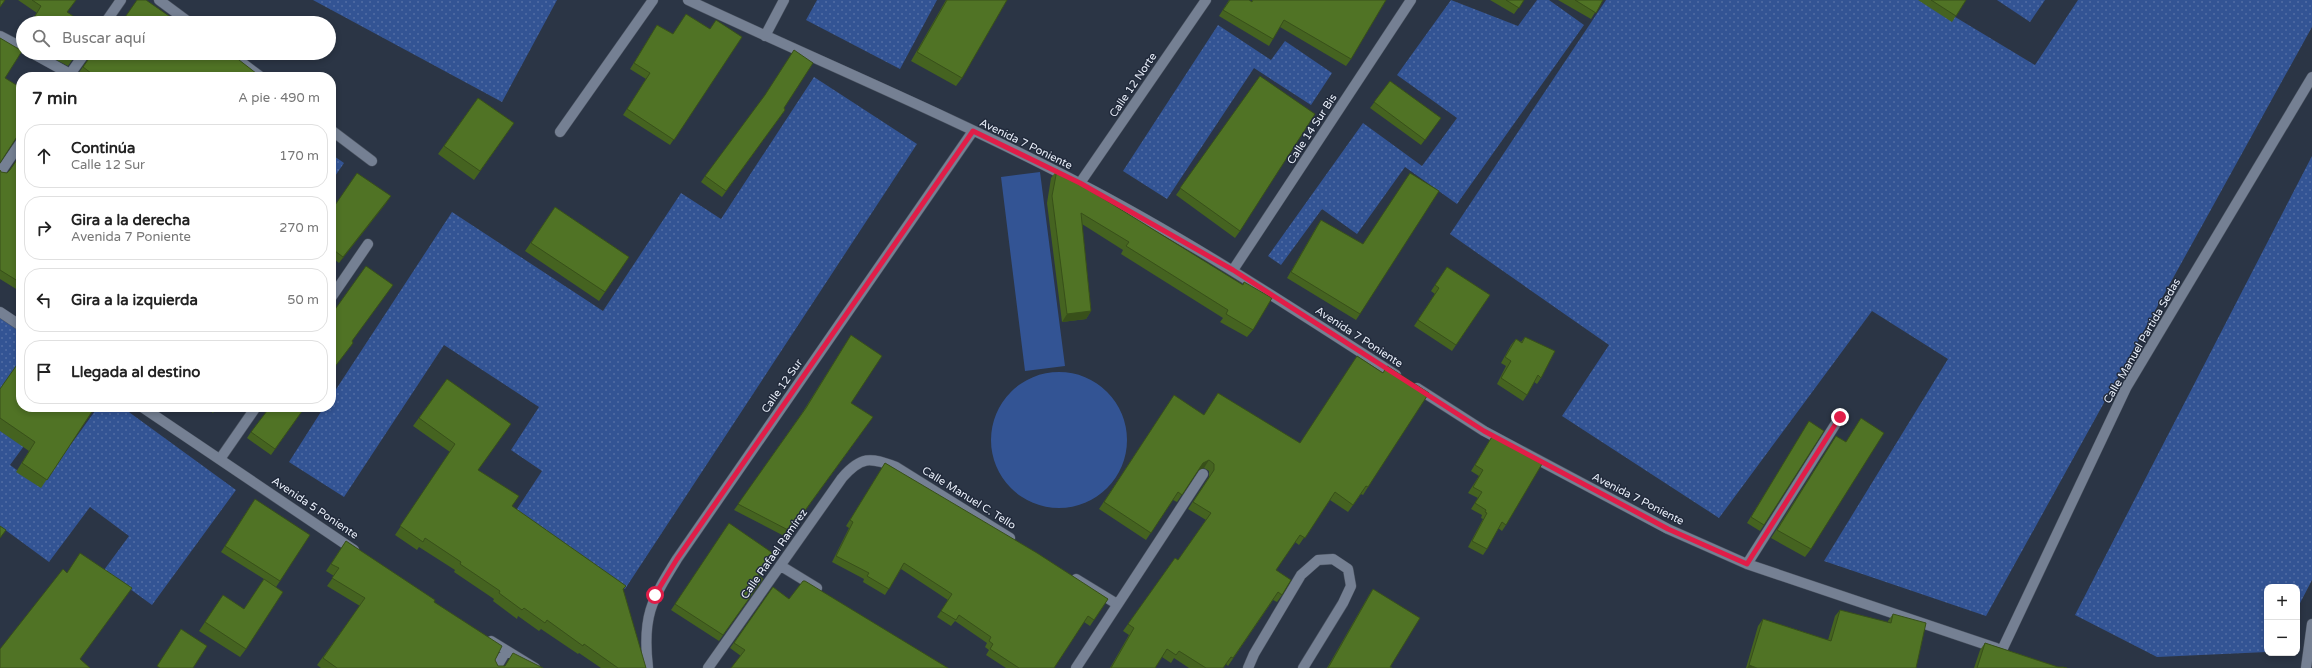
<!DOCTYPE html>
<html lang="es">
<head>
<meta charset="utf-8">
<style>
  body { margin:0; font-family:"Varela Round",sans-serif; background:#f2f2f2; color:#222 }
  .controls { position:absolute; right:12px; bottom:12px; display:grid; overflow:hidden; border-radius:8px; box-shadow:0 2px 6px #0003 }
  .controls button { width:36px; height:36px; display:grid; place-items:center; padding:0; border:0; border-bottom:1px solid #e0e0e0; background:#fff; color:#222; font:20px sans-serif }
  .stop { position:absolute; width:12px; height:12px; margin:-9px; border:3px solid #e11d48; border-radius:50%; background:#fff }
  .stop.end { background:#e11d48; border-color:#fff; box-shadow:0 1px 4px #0008 }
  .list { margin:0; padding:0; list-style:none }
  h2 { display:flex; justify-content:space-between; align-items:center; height:52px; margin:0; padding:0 16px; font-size:17px }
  h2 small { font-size:13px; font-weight:400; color:#767676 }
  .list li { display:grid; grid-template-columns:26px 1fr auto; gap:12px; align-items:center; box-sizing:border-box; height:64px; margin:0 8px 8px; padding:0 8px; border:1px solid #e0e0e0; border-radius:16px }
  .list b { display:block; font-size:15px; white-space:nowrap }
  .list p { margin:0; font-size:13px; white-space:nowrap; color:#767676 }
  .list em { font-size:13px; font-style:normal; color:#767676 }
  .icon { flex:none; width:22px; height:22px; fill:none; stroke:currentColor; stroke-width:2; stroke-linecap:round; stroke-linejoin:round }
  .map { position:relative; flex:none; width:2312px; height:668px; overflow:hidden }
  .search { position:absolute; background:#fff; box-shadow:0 2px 6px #0003; left:16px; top:16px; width:320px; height:44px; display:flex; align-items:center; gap:10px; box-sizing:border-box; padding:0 14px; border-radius:22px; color:#767676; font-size:15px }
  .panel { position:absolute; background:#fff; box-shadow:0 2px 6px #0003; left:16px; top:72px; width:320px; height:340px; border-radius:16px }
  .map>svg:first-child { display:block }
  .green { fill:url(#green-dots) }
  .pitch { fill:#335494 }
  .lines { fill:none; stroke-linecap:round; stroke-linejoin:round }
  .minor-casing { stroke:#4b5361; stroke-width:11 }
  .minor { stroke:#758093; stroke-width:10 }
  .wall { fill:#456320 }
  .shaded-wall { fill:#38501a }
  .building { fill:#507325; stroke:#38501a }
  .route { stroke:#e11d48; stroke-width:5 }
  .labels { text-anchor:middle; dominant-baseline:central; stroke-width:3; stroke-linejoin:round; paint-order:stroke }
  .street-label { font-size:11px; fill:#e9effa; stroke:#212a3b }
</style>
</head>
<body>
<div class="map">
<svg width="2312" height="668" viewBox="0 0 2312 668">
  <defs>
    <pattern id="green-dots" width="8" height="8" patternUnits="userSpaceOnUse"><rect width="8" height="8" fill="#335494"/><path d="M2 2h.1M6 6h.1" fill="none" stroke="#516da4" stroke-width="1.8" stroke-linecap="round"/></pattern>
  </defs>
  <rect width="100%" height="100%" fill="#2b3545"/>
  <!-- green -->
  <path class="green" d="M 313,0 L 557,0 L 502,102 Z
    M 817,0 L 937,0 L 900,69 L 806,20 Z
    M 1451,0 L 1518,26 L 1537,0 L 1549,0 L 1584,25 L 1457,204 L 1405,167 L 1357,234 L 1322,209 L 1281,265 L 1268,256 L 1363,123 L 1422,166 L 1457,118 L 1397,75 Z
    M 1606,0 L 1927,0 L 2035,65 L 2078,0 L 2312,0 L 2312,27 L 1986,616 L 1824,561 L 1948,359 L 1872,311 L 1719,518 L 1562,416 L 1609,345 L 1450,234 Z
    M 1997,0 L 2045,0 L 2030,22 Z
    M 1218,25 L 1271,60 L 1285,41 L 1332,73 L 1311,105 L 1254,68 L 1167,199 L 1123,171 Z
    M 814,77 L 917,144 L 625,589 L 513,515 L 542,471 L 511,450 L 539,407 L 444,345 L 344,497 L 289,462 L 324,407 L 331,407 L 331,397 L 452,212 L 603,311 L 681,193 L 721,219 Z
    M 331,154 L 344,163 L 331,182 Z
    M 2312,156 L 2312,580 L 2297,609 L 2297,587 L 2267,587 L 2267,652 L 2157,657 L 2075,615 Z
    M 0,316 L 21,332 L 21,365 L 0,394 Z
    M 98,407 L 122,407 L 236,490 L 152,605 L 104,570 L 129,536 L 90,507 L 49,562 L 0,526 L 0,429 L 24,446 L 10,465 L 40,487 Z"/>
  <!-- pitch -->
  <path class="pitch" d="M 1040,172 L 1065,366 L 1025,371 L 1001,177 Z
    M991 440a68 68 0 1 1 136 0a68 68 0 1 1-136 0Z"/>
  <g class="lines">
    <defs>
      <path id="minor" d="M 159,0 L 190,23
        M 688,0 C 818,61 951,116 1079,183 C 1189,240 1292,308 1396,375
        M 105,23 L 121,0
        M 0,36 L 23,48
        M 765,36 L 784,0
        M 32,53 L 70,74
        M 229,53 L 261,77
        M 68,77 L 85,53
        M 331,130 L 372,161
        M 560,132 L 653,0
        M 0,173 L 21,142
        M 1080,183 L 1206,0
        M 1233,270 L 1411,0
        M 331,298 L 368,244
        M 0,312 L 21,326
        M 1417,388 L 1484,431 L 1668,529 L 1747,564 L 1996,648
        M 142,407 L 354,550
        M 220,459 L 256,407
        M 1747,564 L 1840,417
        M 781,566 L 817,588
        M 1076,579 L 1117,604
        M 491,641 L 535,668
        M 2002,650 L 2126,388 L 2312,77
        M 496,668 L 506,651
        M 648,668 C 642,617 651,601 677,559 L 973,131
        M 708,668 L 842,478 C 861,456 870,457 896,467 L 1010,538
        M 1076,668 L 1203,474
        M 1248,668 L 1254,654 L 1301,575 L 1318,560 L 1333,559 L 1348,569 L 1351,586 L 1343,603 L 1303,668
        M 2306,668 L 2312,624"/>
    </defs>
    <!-- minor casing -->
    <use href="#minor" class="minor-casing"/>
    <!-- minor -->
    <use href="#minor" class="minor"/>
  </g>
  <!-- wall -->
  <path class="wall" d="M 18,0 L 76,0 L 67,12 L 73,23 L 30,23 L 37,13 Z
    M 946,0 L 1007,0 L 962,78 L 956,86 L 911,61 Z
    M 1229,0 L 1252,1 L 1252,0 L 1386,0 L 1351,59 L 1346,66 L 1280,27 L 1269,46 L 1219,16 Z
    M 1490,0 L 1524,0 L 1514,14 Z
    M 1558,0 L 1603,0 L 1591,19 Z
    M 1918,0 L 1966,0 L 1952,22 Z
    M 657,25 L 673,34 L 710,29 L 742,37 L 670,145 L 623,115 L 646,79 L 630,69 Z
    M 23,35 L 23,41 L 20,39 Z
    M 43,53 L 77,53 L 68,66 Z
    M 90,53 L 230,53 L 261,77 L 84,77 L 78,74 L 90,56 Z
    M 1260,76 L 1240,231 L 1235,238 L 1176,195 Z
    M 1390,81 L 1441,118 L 1421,145 L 1370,108 Z
    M 478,98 L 514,123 L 474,180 L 438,154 Z
    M 784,108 L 785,110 L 722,197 L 701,182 L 705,176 Z
    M 21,154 L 21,292 L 0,279 L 0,170 L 1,172 L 7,173 L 9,171 Z
    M 1057,170 L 1253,330 L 1247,337 L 1220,322 L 1223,318 L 1121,254 L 1123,250 L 1082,224 L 1091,311 L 1086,319 L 1062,322 L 1047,203 L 1051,178 Z
    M 387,202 L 339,263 L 331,257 L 331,211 Z
    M 555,207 L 629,257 L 599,301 L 525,251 Z
    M 1321,220 L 1360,314 L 1356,320 L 1287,278 L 1317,226 Z
    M 1447,267 L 1490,295 L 1452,351 L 1414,326 L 1435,294 L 1431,291 Z
    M 851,335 L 851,403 L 873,417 L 786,537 L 734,510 L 802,413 Z
    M 1525,337 L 1541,378 L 1537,384 L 1534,382 L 1527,395 L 1523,401 L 1497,384 L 1506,366 L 1501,363 L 1511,345 L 1516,339 L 1521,342 Z
    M 447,379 L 478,470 L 512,506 L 646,668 L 601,668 L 579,653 L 578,654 L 541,629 L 539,631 L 518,616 L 517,619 L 493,601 L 494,599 L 454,572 L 455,570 L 419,547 L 417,550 L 395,535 L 450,452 L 413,426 Z
    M 0,389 L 95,407 L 41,488 L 16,472 L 29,451 L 0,431 Z
    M 1218,393 L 1368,487 L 1363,495 L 1361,494 L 1348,512 L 1330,500 L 1299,545 L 1295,542 L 1276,570 L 1282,595 L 1277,602 L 1273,600 L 1228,666 L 1226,664 L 1223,668 L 1189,668 L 1174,658 L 1171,663 L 1162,657 L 1155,668 L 1110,668 L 1129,635 L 1123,631 L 1175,558 L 1178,560 L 1206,520 L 1188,509 L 1209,477 L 1209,471 L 1204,468 L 1198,470 L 1177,502 L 1173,500 L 1146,540 L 1099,509 L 1169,403 L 1204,415 Z
    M 206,407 L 218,407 L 213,413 Z
    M 305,407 L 271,455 L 247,438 L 251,432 Z
    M 1861,418 L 1811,549 L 1805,557 L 1771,538 L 1836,436 L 1846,442 Z
    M 1809,421 L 1764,525 L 1760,531 L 1747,523 Z
    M 1493,435 L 1506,525 L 1502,531 L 1498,528 L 1487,549 L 1483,555 L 1468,547 L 1483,519 L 1481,518 L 1482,515 L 1471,509 L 1478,498 L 1468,493 L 1479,476 L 1471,471 Z
    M 885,463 L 1108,599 L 1090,626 L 1084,622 L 1054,668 L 1006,668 L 986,655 L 989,650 L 985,647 L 987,643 L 955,621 L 951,626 L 937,617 L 948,600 L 901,569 L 885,595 L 863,582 L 864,579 L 832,562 L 849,528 L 846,526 Z
    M 251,505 L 280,581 L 276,587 L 246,649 L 240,657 L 199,631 L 217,604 L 244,609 L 264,579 L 221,552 Z
    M 729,523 L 758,576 L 763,579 L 719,641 L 671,610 Z
    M 346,541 L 434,602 L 495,660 L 498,666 L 543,668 L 321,668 L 317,665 L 360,606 L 327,586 L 334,576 L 326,571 Z
    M 773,587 L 789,599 L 741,656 L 730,648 Z
    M 1373,589 L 1390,667 L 1392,668 L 1327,668 L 1369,595 Z
    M 1840,610 L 1888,623 L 1888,621 L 1893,614 L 1916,668 L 1746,668 L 1758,626 L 1763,619 L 1828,640 L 1835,616 Z
    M 1985,643 L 2058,667 L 2067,668 L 1974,668 L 1980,650 Z"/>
  <!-- shaded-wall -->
  <path class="shaded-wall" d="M 20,132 L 21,132 L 21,136 L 16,138 Z
    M 391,196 L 387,202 L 339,263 L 343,257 Z
    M 1091,311 L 1086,319 L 1062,322 L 1067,314 Z
    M 1209,460 L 1204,468 L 1198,470 L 1203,463 Z
    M 1749,665 L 1757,668 L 1747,668 Z"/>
  <!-- building -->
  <path class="building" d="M 0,0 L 5,0 L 0,7 Z
    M 32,0 L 76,0 L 67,12 L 76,18 L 73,23 L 31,23 L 41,6 Z
    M 137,0 L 146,0 L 179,23 L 121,23 Z
    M 947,0 L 1007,0 L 962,78 L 917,52 Z
    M 1230,0 L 1249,0 L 1252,2 L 1253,0 L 1386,0 L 1351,59 L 1284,20 L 1273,39 L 1223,10 Z
    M 1506,0 L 1524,0 L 1519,8 Z
    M 1575,0 L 1603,0 L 1596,13 Z
    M 1931,0 L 1966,0 L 1956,16 Z
    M 686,14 L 710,29 L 716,20 L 742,37 L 674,140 L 627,109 L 650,73 L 634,63 L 657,25 L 673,34 Z
    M 0,38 L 22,51 L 5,78 L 21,88 L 21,132 L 20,132 L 0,163 Z
    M 794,50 L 813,63 L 784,108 L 785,110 L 726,191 L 705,176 L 765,95 Z
    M 60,53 L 77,53 L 73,59 Z
    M 93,53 L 230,53 L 261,77 L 88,77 L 91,73 L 83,67 Z
    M 1260,76 L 1315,114 L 1240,231 L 1180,188 Z
    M 1390,81 L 1441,118 L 1425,140 L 1374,102 Z
    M 478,98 L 514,123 L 480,171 L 444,146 Z
    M 21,154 L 21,283 L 0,270 L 0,170 L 1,172 L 7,173 L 10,170 Z
    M 1057,170 L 1243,285 L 1244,282 L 1272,298 L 1253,330 L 1226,314 L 1228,310 L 1126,246 L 1129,242 L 1081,213 L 1091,311 L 1067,314 L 1052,196 Z
    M 357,173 L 391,196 L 343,257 L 331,248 L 331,211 Z
    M 1410,173 L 1439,191 L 1360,314 L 1291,272 L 1321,220 L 1363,244 Z
    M 555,207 L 629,257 L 605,292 L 531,243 Z
    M 366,266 L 393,285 L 352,341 L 353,343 L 334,368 L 332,367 L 331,370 L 331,315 Z
    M 1447,267 L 1490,295 L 1456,345 L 1418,320 L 1439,288 L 1435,285 Z
    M 851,335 L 882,356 L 851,403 L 873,417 L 790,531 L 738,504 L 806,408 Z
    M 1525,337 L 1555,351 L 1541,378 L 1538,375 L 1527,395 L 1501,378 L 1511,361 L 1505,357 L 1516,339 L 1522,343 Z
    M 1357,356 L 1383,373 L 1387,366 L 1429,393 L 1368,487 L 1366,486 L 1353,505 L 1335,492 L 1305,538 L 1300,535 L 1276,570 L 1291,580 L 1282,595 L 1278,592 L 1233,658 L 1231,657 L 1223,668 L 1206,668 L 1179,651 L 1176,655 L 1167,649 L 1155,668 L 1111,668 L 1134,628 L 1128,624 L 1175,558 L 1178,560 L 1211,513 L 1193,502 L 1214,470 L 1214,464 L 1209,460 L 1203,463 L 1182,495 L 1178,492 L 1151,533 L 1104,502 L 1174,395 L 1204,415 L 1218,393 L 1300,443 Z
    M 21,359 L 21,407 L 95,407 L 47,480 L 22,463 L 35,442 L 0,418 L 0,389 Z
    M 447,379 L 511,424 L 478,470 L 519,496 L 512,506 L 626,586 L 623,589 L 646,668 L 618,668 L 584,644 L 583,646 L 547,620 L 545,623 L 524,608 L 522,610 L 499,593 L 500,591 L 460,564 L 461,562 L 425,538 L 423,542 L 400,526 L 455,444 L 419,418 Z
    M 270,407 L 305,407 L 275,449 L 251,432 Z
    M 1861,418 L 1884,433 L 1811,549 L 1777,530 L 1836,436 L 1846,442 Z
    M 1809,421 L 1824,431 L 1764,525 L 1751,517 Z
    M 1493,435 L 1542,464 L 1506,525 L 1502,522 L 1487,549 L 1472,541 L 1487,513 L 1485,512 L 1486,510 L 1475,503 L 1482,492 L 1473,487 L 1483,470 L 1475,465 Z
    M 885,463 L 1037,553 L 1108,599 L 1094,620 L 1088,616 L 1054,668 L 1019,668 L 990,649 L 993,644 L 989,641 L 991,637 L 959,615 L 956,620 L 941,611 L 952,594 L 904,563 L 889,589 L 867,576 L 869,573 L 836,556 L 853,522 L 850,520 Z
    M 255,499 L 310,535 L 280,581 L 225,546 Z
    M 729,523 L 774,554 L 758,575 L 763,579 L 723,635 L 675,604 Z
    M 0,526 L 6,530 L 0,538 Z
    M 346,541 L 435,600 L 434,602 L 502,646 L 495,660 L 498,666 L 505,666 L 513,653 L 543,668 L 337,668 L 323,658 L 365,598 L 332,578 L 339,568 L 331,564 Z
    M 80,553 L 132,588 L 80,659 L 90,668 L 0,668 L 0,649 L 63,569 L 67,573 Z
    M 264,579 L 283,592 L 246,649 L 205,622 L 223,595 L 244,609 Z
    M 803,581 L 805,581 L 948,668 L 731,668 L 745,650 L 734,643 L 773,587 L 789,599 Z
    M 1373,589 L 1420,618 L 1390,667 L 1392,668 L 1328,668 Z
    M 1840,610 L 1891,623 L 1893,614 L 1926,623 L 1916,668 L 1757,668 L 1749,665 L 1763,619 L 1831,641 Z
    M 181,629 L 207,646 L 193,668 L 160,668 L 157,666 Z
    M 1985,643 L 2058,667 L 2063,667 L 2067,668 L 1977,668 Z"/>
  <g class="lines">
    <!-- route -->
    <path class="route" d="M 655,595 L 677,559 L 973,131 L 1080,183 L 1233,270 L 1484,431 L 1668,529 L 1747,564 L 1840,417"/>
  </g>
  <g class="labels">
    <!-- street labels -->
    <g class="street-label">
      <text transform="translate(1133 85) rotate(-56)">Calle 12 Norte</text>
      <text transform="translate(1312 129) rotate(-57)">Calle 14 Sur Bis</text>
      <text transform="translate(1026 144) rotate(26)">Avenida 7 Poniente</text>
      <text transform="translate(1359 337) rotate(33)">Avenida 7 Poniente</text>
      <text transform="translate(2142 341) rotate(-60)">Calle Manuel Partida Sedas</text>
      <text transform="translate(782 386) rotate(-55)">Calle 12 Sur</text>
      <text transform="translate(969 498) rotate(32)">Calle Manuel C. Tello</text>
      <text transform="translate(1638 499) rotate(27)">Avenida 7 Poniente</text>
      <text transform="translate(315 508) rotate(34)">Avenida 5 Poniente</text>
      <text transform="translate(774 554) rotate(-55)">Calle Rafael Ramírez</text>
    </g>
  </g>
</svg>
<div class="controls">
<button>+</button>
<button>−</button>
</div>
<div class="stop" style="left:655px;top:595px"></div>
<div class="stop end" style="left:1840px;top:417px"></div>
<div class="search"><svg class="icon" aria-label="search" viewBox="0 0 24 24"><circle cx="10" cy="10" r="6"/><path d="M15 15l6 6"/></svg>Buscar aquí</div>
<section class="panel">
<h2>7 min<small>A pie · 490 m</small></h2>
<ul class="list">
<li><svg class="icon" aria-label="ahead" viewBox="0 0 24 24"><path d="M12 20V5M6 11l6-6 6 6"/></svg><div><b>Continúa</b><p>Calle 12 Sur</p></div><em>170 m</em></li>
<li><svg class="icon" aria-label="right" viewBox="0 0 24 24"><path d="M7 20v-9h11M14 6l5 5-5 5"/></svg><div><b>Gira a la derecha</b><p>Avenida 7 Poniente</p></div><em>270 m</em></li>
<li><svg class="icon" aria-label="left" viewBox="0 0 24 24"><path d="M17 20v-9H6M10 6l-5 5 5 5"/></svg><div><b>Gira a la izquierda</b></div><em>50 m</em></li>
<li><svg class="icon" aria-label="arrive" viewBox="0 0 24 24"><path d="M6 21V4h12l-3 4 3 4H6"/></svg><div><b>Llegada al destino</b></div></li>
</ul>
</section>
</div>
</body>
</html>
